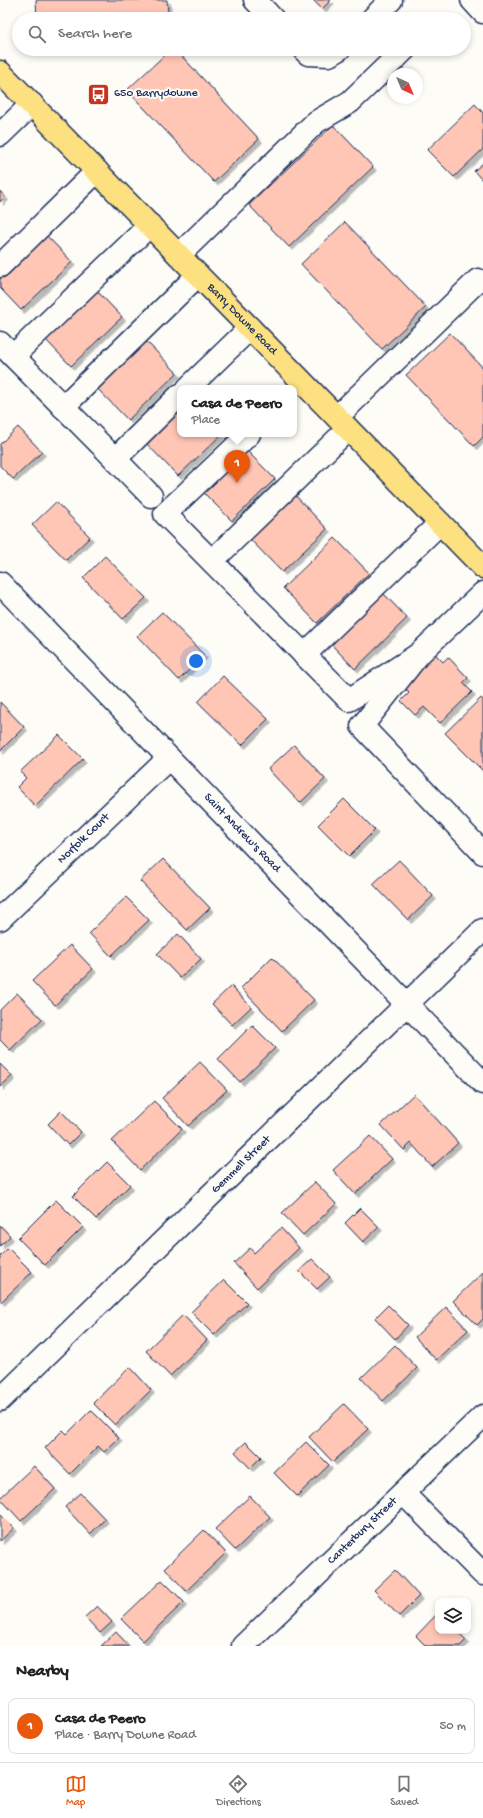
<!DOCTYPE html>
<html lang="en">
<head>
<meta charset="utf-8">
<style>
  body { margin:0; font-family:"Gochi Hand",sans-serif; background:#f2f2f2; color:#222 }
  .controls { position:absolute; right:12px; bottom:12px; display:grid; overflow:hidden; border-radius:8px; box-shadow:0 2px 6px #0003 }
  .controls button { width:36px; height:36px; display:grid; place-items:center; padding:0; border:0; border-bottom:1px solid #e0e0e0; background:#fff; color:#222; font:20px sans-serif }
  .compass { position:absolute; left:387px; top:68px; width:36px; height:36px; border-radius:50%; background:#fff; box-shadow:0 2px 6px #0003; rotate:136deg }
  .you { position:absolute; left:196px; top:661px; width:14px; height:14px; margin:-10px; border:3px solid #fff; border-radius:50%; background:#1a73e8; box-shadow:0 0 0 6px #1a73e833 }
  .badge { display:grid; place-items:center; width:26px; height:26px; border-radius:50%; background:#ea580c; color:#fff; font-size:13px; font-weight:700 }
  .pin { position:absolute; translate:-50% -33px; filter:drop-shadow(0 1px 2px #0008) }
  .pin::after { content:''; position:absolute; top:21px; width:14px; height:12px; background:inherit; clip-path:polygon(0 0,100% 0,50% 100%) }
  .popup { position:absolute; left:177px; top:385px; width:120px; height:52px; box-sizing:border-box; display:grid; place-content:center; border-radius:8px; background:#fff; filter:drop-shadow(0 1px 3px #0005); font-size:13px; white-space:nowrap; color:#767676 }
  .popup b { font-size:15px; color:#222 }
  .popup::after { content:''; position:absolute; left:50%; top:100%; margin-left:-8px; border:8px solid transparent; border-top-color:#fff }
  .list { margin:0; padding:0; list-style:none }
  h2 { display:flex; justify-content:space-between; align-items:center; height:52px; margin:0; padding:0 16px; font-size:17px }
  h2 small { font-size:13px; font-weight:400; color:#767676 }
  .list li { display:grid; grid-template-columns:26px 1fr auto; gap:12px; align-items:center; box-sizing:border-box; height:56px; margin:0 8px 8px; padding:0 8px; border:1px solid #e0e0e0; border-radius:8px }
  .list b { display:block; font-size:15px; white-space:nowrap }
  .list p { margin:0; font-size:13px; white-space:nowrap; color:#767676 }
  .list em { font-size:13px; font-style:normal; color:#767676 }
  .icon { flex:none; width:22px; height:22px; fill:none; stroke:currentColor; stroke-width:2; stroke-linecap:round; stroke-linejoin:round }
  .map { position:relative; flex:none; width:483px; height:1646px; overflow:hidden }
  .search { position:absolute; background:#fff; box-shadow:0 2px 6px #0003; left:12px; right:12px; top:12px; height:44px; display:flex; align-items:center; gap:10px; box-sizing:border-box; padding:0 14px; border-radius:22px; color:#767676; font-size:15px }
  .sheet { height:116px; background:#fff }
  nav { display:flex; justify-content:space-around; align-items:center; box-sizing:border-box; height:56px; border-top:1px solid #e0e0e0; background:#fff; font-size:11px; color:#767676 }
  nav a { display:grid; justify-items:center; gap:2px }
  nav .on { color:#ea580c }
  .map>svg:first-child { display:block }
  .building { fill:#ffc6b5; stroke:#1b2f5e; filter:url(#shadow) }
  .lines { fill:none; stroke-linecap:round; stroke-linejoin:round }
  .minor-casing { stroke:#1b2f5e; stroke-width:25 }
  .major-casing { stroke:#1b2f5e; stroke-width:25 }
  .minor { stroke:#fdfcf7; stroke-width:22 }
  .major { stroke:#fde080; stroke-width:22 }
  .labels { text-anchor:middle; dominant-baseline:central; stroke-width:4; stroke-linejoin:round; paint-order:stroke }
  .poi-label { font-size:12px; fill:#1b2f5e; stroke:#fdfcf7; text-anchor:start }
  .street-label { font-size:12px; fill:#1b2f5e; stroke:#fdfcf7 }
</style>
</head>
<body>
<div class="map">
<svg width="483" height="1646" viewBox="0 0 483 1646">
  <defs>
    <filter id="shadow"><feDropShadow dx="3.5" dy="3.5" stdDeviation="0" flood-color="#0004"/></filter>
  </defs>
  <rect width="100%" height="100%" fill="#fdfcf7"/>
  <filter id="ink" filterUnits="userSpaceOnUse"><feTurbulence type="fractalNoise" baseFrequency=".025" numOctaves="2"/><feDisplacementMap in="SourceGraphic" scale="8" xChannelSelector="R" yChannelSelector="G"/><feConvolveMatrix kernelMatrix="1 2 1 2 8 2 1 2 1" color-interpolation-filters="sRGB"/></filter>
  <g filter="url(#ink)">
    <!-- building -->
    <path class="building" d="M 36,0 L 167,0 L 168,14 L 37,19 Z
      M 313,0 L 331,0 L 322,9 Z
      M 171,49 L 175,49 L 259,139 L 214,182 L 127,90 Z
      M 475,104 L 483,113 L 483,149 L 454,177 L 427,150 Z
      M 333,125 L 373,167 L 289,247 L 249,205 Z
      M 483,163 L 483,181 L 474,171 Z
      M 0,191 L 5,197 L 0,202 Z
      M 345,222 L 426,307 L 382,349 L 301,264 Z
      M 46,235 L 72,262 L 21,310 L 0,288 L 0,279 Z
      M 96,290 L 122,317 L 71,366 L 45,339 Z
      M 450,333 L 483,368 L 483,437 L 474,446 L 406,375 Z
      M 142,337 L 177,373 L 128,420 L 93,384 Z
      M 180,408 L 180,434 L 222,434 L 178,476 L 145,442 Z
      M 18,427 L 42,452 L 13,479 L 0,466 L 0,444 Z
      M 242,446 L 275,479 L 232,521 L 199,488 Z
      M 292,492 L 327,529 L 282,572 L 246,535 Z
      M 56,502 L 90,537 L 66,560 L 32,525 Z
      M 335,538 L 369,573 L 317,623 L 283,588 Z
      M 105,556 L 146,598 L 123,619 L 83,578 Z
      M 381,591 L 407,618 L 355,669 L 329,642 Z
      M 162,612 L 204,655 L 179,680 L 137,636 Z
      M 432,651 L 443,662 L 448,657 L 468,678 L 463,683 L 472,692 L 440,723 L 424,707 L 415,715 L 401,701 L 409,693 L 400,683 Z
      M 223,676 L 268,719 L 242,745 L 198,702 Z
      M 481,698 L 483,700 L 483,771 L 445,733 Z
      M 0,702 L 24,727 L 0,751 Z
      M 59,735 L 83,759 L 35,806 L 17,787 L 26,778 L 20,772 Z
      M 294,745 L 325,779 L 300,803 L 268,769 Z
      M 344,799 L 375,830 L 349,856 L 318,825 Z
      M 163,859 L 210,908 L 187,930 L 140,881 Z
      M 399,860 L 433,896 L 408,920 L 373,884 Z
      M 126,897 L 149,920 L 111,956 L 89,933 Z
      M 178,934 L 201,959 L 180,978 L 157,954 Z
      M 70,945 L 93,969 L 55,1005 L 32,981 Z
      M 272,957 L 314,1000 L 282,1031 L 241,988 Z
      M 231,986 L 251,1007 L 232,1025 L 212,1004 Z
      M 17,993 L 42,1019 L 10,1050 L 0,1040 L 0,1010 Z
      M 252,1025 L 275,1048 L 240,1082 L 218,1059 Z
      M 200,1062 L 227,1090 L 188,1126 L 162,1098 Z
      M 0,1064 L 12,1076 L 0,1087 Z
      M 414,1094 L 458,1143 L 432,1167 L 411,1143 L 404,1150 L 381,1125 Z
      M 154,1101 L 182,1129 L 140,1170 L 112,1141 Z
      M 61,1111 L 81,1132 L 68,1145 L 48,1124 Z
      M 370,1136 L 392,1159 L 355,1194 L 333,1170 Z
      M 107,1162 L 130,1185 L 96,1219 L 73,1196 Z
      M 315,1182 L 336,1204 L 303,1235 L 282,1213 Z
      M 56,1200 L 83,1227 L 45,1265 L 18,1238 Z
      M 360,1208 L 379,1227 L 363,1242 L 345,1223 Z
      M 0,1225 L 10,1236 L 0,1246 Z
      M 281,1228 L 299,1248 L 257,1288 L 234,1263 L 250,1248 L 254,1253 Z
      M 8,1248 L 32,1272 L 1,1302 L 0,1301 L 0,1256 Z
      M 312,1259 L 330,1277 L 317,1289 L 299,1271 Z
      M 483,1272 L 483,1319 L 477,1325 L 453,1301 Z
      M 224,1280 L 247,1303 L 214,1335 L 191,1312 Z
      M 388,1305 L 408,1325 L 395,1339 L 375,1318 Z
      M 446,1307 L 468,1330 L 436,1360 L 415,1337 Z
      M 183,1315 L 207,1340 L 170,1376 L 146,1351 Z
      M 395,1345 L 417,1368 L 383,1401 L 361,1378 Z
      M 130,1367 L 151,1390 L 115,1425 L 93,1403 Z
      M 344,1404 L 368,1429 L 333,1462 L 309,1437 Z
      M 91,1410 L 119,1438 L 104,1452 L 98,1446 L 70,1474 L 45,1448 L 63,1430 L 67,1434 Z
      M 246,1442 L 261,1457 L 250,1468 L 235,1452 Z
      M 306,1442 L 329,1465 L 297,1496 L 274,1473 Z
      M 34,1466 L 55,1489 L 21,1521 L 0,1498 Z
      M 80,1493 L 105,1519 L 90,1534 L 65,1507 Z
      M 250,1496 L 270,1517 L 235,1550 L 215,1529 Z
      M 0,1514 L 14,1528 L 0,1541 Z
      M 204,1530 L 226,1553 L 186,1591 L 165,1568 Z
      M 395,1570 L 419,1596 L 399,1616 L 374,1590 Z
      M 162,1580 L 184,1602 L 143,1641 L 121,1619 Z
      M 97,1606 L 112,1622 L 100,1633 L 85,1617 Z
      M 438,1613 L 438,1631 L 457,1631 L 466,1640 L 460,1646 L 426,1646 L 416,1636 Z
      M 116,1632 L 129,1646 L 101,1646 Z"/>
    <g class="lines">
      <defs>
        <g id="minor">
          <path d="M 255,0 L 273,19"/>
          <path d="M 472,0 L 483,12"/>
          <path d="M 372,19 L 391,0"/>
          <path d="M 303,49 L 308,54 L 329,55 L 339,49"/>
          <path d="M 0,135 L 32,104"/>
          <path d="M 179,255 L 316,122 L 350,102 L 405,49"/>
          <path d="M 0,266 L 97,171"/>
          <path d="M 0,343 L 115,459 L 180,395"/>
          <path d="M 13,356 L 150,225"/>
          <path d="M 188,388 L 250,328"/>
          <path d="M 63,407 L 198,275"/>
          <path d="M 337,417 L 478,280"/>
          <path d="M 249,434 L 165,514 L 349,700 L 419,654"/>
          <path d="M 115,459 L 151,496"/>
          <path d="M 212,561 L 348,429"/>
          <path id="s1" d="M 0,583 L 483,1083"/>
          <path d="M 483,593 L 419,654 L 362,726 L 483,853"/>
          <path d="M 304,655 L 440,523"/>
          <path id="s2" d="M 0,919 L 169,758"/>
          <path id="s3" d="M 0,1400 L 483,930"/>
          <path d="M 403,1493 L 483,1574"/>
          <path id="s4" d="M 243,1646 L 483,1416"/>
        </g>
        <g id="major">
          <path id="s5" d="M 0,72 L 483,567"/>
        </g>
      </defs>
      <!-- minor casing -->
      <use href="#minor" class="minor-casing"/>
      <!-- major casing -->
      <use href="#major" class="major-casing"/>
      <!-- minor -->
      <use href="#minor" class="minor"/>
      <!-- major -->
      <use href="#major" class="major"/>
    </g>
  </g>
  <!-- icons -->
  <defs>
    <symbol id="bus-square" viewBox="-11 -11 22 22"><rect x="-9" y="-9" width="18" height="18" rx="4" fill="#c8321e" stroke="#fdfcf7"/><path d="M-5-6H5V4H4V6H2V4H-2V6H-4V4H-5ZM-3.5-4V0h7V-4ZM-3.5 1.2v1.5H-2V1.2ZM2 1.2v1.5H3.5V1.2Z" fill="#fff"/></symbol>
  </defs>
  <g fill-rule="evenodd">
    <use href="#bus-square" x="86" y="82" width="25" height="25"/>
  </g>
  <g class="labels">
    <!-- poi labels -->
    <g class="poi-label">
      <text x="114" y="94">650 Barrydowne</text>
    </g>
    <!-- street labels -->
    <g class="street-label">
      <text stroke="none"><textPath href="#s5" startOffset="346">Barry Downe Road</textPath></text>
      <text stroke="none"><textPath href="#s1" startOffset="348">Saint Andrew's Road</textPath></text>
      <text stroke="none"><textPath href="#s2" startOffset="116">Norfolk Court</textPath></text>
      <text stroke="none"><textPath href="#s3" startOffset="337">Gemmell Street</textPath></text>
      <text stroke="none"><textPath href="#s4" startOffset="166">Canterbury Street</textPath></text>
    </g>
  </g>
</svg>
<div class="controls">
<button><svg class="icon" aria-label="layers" viewBox="0 0 24 24"><path d="M12 4l9 5-9 5-9-5zM3 14l9 5 9-5"/></svg></button>
</div>
<svg class="compass" viewBox="-18 -18 36 36"><path d="M0-13l5 13h-10z" fill="#e53935"/><path d="M0 13l5-13h-10z" fill="#767676"/></svg>
<div class="you"></div>
<div class="pin badge" style="left:237px;top:483px">1</div>
<div class="popup"><b>Casa de Peero</b>Place</div>
<div class="search"><svg class="icon" aria-label="search" viewBox="0 0 24 24"><circle cx="10" cy="10" r="6"/><path d="M15 15l6 6"/></svg>Search here</div>
</div>
<section class="sheet">
<h2>Nearby<small></small></h2>
<ul class="list">
<li><span class="badge">1</span><div><b>Casa de Peero</b><p>Place · Barry Downe Road</p></div><em>50 m</em></li>
</ul>
</section>
<nav>
<a class="on"><svg class="icon" aria-label="map" viewBox="0 0 24 24"><path d="M3 6l6-2 6 2 6-2v14l-6 2-6-2-6 2zM9 4v14M15 6v14"/></svg>Map</a>
<a><svg class="icon" aria-label="directions" viewBox="0 0 24 24"><path d="M12 3l9 9-9 9-9-9zM9 14v-3h6M13 9l2 2-2 2"/></svg>Directions</a>
<a><svg class="icon" aria-label="saved" viewBox="0 0 24 24"><path d="M7 4h10v16l-5-4-5 4z"/></svg>Saved</a>
</nav>
</body>
</html>
